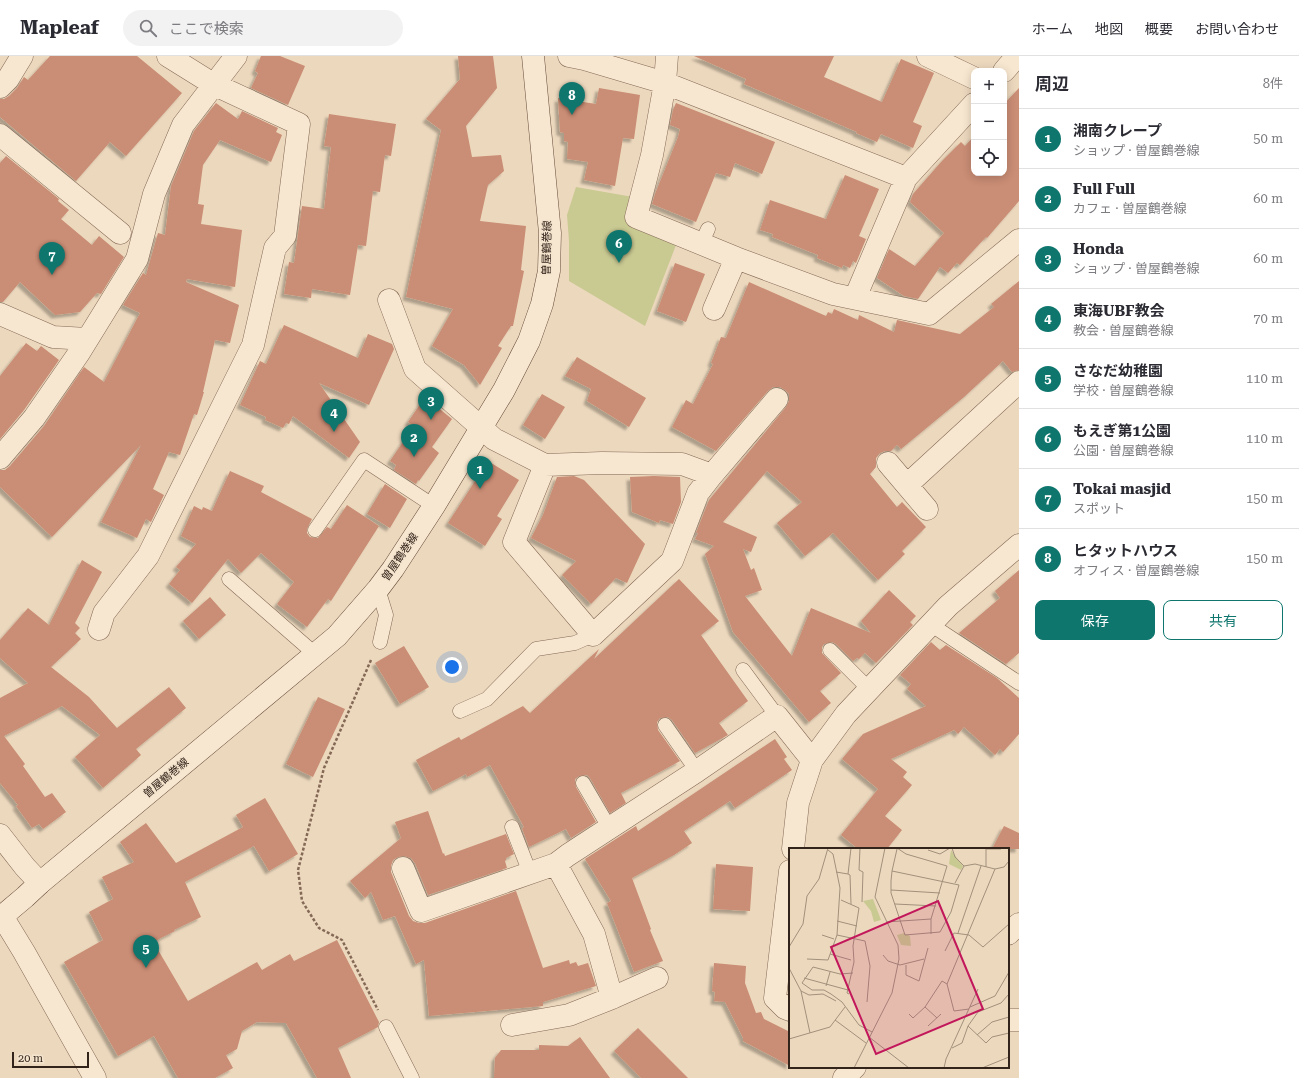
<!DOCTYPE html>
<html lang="ja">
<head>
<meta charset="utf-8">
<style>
  body { margin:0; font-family:"Roboto Serif","Noto Sans JP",serif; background:#f2f2f3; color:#2b2b33 }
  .controls { position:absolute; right:12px; top:12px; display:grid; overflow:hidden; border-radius:8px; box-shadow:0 2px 10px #0003 }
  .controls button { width:36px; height:36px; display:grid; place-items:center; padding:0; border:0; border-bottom:1px solid #e1e1e2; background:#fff; color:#2b2b33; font:20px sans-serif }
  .scale { position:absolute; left:12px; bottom:10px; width:77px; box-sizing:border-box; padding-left:4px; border:2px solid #33241b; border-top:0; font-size:11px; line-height:14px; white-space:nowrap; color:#33241b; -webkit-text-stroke:3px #f4e4cd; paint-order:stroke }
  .you { position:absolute; left:452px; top:611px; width:14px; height:14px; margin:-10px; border:3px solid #fff; border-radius:50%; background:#1a73e8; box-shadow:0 0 0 6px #1a73e833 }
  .badge { display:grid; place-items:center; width:26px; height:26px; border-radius:50%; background:#0f766e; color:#fff; font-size:13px; font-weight:700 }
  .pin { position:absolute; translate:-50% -33px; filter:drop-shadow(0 1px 2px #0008) }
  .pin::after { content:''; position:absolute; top:21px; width:14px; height:12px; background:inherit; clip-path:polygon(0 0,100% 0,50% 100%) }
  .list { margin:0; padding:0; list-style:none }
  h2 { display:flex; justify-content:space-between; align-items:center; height:52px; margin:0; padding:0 16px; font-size:17px }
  h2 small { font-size:13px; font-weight:400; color:#7c7c81 }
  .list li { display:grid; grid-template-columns:26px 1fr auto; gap:12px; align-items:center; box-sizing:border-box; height:60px; padding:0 16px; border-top:1px solid #e1e1e2 }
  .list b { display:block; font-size:15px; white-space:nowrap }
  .list p { margin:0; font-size:13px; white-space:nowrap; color:#7c7c81 }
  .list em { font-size:13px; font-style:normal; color:#7c7c81 }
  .actions { display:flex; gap:8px; padding:12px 16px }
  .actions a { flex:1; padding:9px 0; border:1px solid #0f766e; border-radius:8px; text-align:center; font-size:14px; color:#0f766e }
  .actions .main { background:#0f766e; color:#fff }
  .icon { flex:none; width:22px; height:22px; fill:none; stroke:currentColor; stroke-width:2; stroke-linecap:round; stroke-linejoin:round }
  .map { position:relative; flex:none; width:1019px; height:1022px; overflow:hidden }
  header { display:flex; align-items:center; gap:24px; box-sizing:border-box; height:56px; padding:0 20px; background:#fff; border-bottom:1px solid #e1e1e2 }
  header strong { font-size:19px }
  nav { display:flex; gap:22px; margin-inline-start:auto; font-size:14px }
  .search { width:280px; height:36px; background:#f2f2f3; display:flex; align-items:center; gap:10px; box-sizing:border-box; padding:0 14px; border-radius:22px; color:#7c7c81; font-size:15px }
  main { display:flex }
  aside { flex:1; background:#fff }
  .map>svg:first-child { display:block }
  .green { fill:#c9c992 }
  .building { fill:#ca8d74; filter:url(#shadow) }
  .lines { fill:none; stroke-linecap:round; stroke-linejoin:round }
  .service-casing { stroke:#846957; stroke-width:15 }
  .minor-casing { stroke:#846957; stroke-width:23 }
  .tertiary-casing { stroke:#846957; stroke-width:23 }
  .secondary-casing { stroke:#654a3a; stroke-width:23 }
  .path { stroke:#846957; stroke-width:2.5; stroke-dasharray:3 2; stroke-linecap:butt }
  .service { stroke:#f8e7d0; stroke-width:14 }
  .minor { stroke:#f8e7d0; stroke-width:22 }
  .tertiary { stroke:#f8e7d0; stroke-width:22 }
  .secondary { stroke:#f8e7d0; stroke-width:22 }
  .labels { text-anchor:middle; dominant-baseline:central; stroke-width:3; stroke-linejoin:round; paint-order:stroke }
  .street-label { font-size:11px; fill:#33241b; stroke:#f4e4cd }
  .inset-road { fill:none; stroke:#a2907c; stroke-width:1 }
  .view { fill:#c2185b; fill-opacity:0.15; stroke:#c2185b; stroke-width:2 }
  .inset-edge { fill:none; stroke:#33241b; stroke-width:2 }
</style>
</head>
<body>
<header>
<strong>Mapleaf</strong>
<div class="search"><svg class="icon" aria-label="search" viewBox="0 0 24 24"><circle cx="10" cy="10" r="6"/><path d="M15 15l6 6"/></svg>ここで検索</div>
<nav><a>ホーム</a><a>地図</a><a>概要</a><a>お問い合わせ</a></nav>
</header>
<main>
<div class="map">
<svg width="1019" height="1022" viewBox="0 0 1019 1022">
  <defs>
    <filter id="shadow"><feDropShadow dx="-3.5" dy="3.5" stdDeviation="1" flood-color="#0004"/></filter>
  </defs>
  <rect width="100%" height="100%" fill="#ecd8bd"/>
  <!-- green -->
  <path class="green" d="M 576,131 L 633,141 L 627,167 L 676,189 L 645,270 L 569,225 L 569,185 L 567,159 Z"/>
  <!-- building -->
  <path class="building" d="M 50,0 L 137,0 L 182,37 L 126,100 L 110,86 L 76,125 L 0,61 L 0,43 L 4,43 L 9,40 L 17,32 L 24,21 L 28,24 Z
    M 261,0 L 280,0 L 305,10 L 288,49 L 251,32 L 258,17 L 255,15 Z
    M 458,0 L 493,0 L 497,32 L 466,70 L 472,101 L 501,99 L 504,115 L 488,129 L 480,165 L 526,170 L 521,214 L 524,215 L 513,270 L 511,270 L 498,290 L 502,292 L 480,329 L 464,309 L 432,290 L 453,253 L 406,241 L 441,74 L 426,63 L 460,23 Z
    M 694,0 L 834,0 L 824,21 L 882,46 L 901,3 L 934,17 L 913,66 L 922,70 L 913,92 L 881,78 L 877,86 L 856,77 L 857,76 L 744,28 L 746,23 Z
    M 599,32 L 640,39 L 634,83 L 623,82 L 615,130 L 584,124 L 588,106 L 567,103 L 568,86 L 564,85 L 564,77 L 560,76 L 558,42 L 596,48 Z
    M 1019,32 L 1019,145 L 987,182 L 986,181 L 960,209 L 957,207 L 948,217 L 940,211 L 918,243 L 904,240 L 877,222 L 889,193 L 915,210 L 944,177 L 910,146 L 913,138 L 942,105 L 961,86 L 965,90 L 974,80 L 974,117 L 1004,117 L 1004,48 Z
    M 216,47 L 238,63 L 242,55 L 278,72 L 276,76 L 282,79 L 271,106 L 220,84 L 203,109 L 198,148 L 204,149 L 201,168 L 242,174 L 235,231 L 187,223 L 186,226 L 239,249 L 230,287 L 215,284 L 203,336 L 204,336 L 197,359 L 194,358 L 180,399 L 169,396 L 153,433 L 164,439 L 151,466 L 146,463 L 137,482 L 101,466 L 141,389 L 52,481 L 0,431 L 0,414 L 5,414 L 10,410 L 44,370 L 84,311 L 104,326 L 140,257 L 123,249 L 143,217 L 146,219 L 158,177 L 165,179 L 171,130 L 194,75 Z
    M 676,47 L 775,86 L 762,118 L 735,107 L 730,121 L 716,117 L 696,166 L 652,148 L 655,138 L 678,81 L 680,73 L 670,69 L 673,54 Z
    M 329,58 L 396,68 L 391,100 L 385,99 L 380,136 L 373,135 L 366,190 L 358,189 L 350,239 L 312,233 L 311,242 L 284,238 L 289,206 L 294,207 L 302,150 L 324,153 L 331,91 L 324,90 Z
    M 6,100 L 59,143 L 58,145 L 69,154 L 61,163 L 92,189 L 99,180 L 124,201 L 101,238 L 97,237 L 80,256 L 55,259 L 20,226 L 3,246 L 0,246 L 0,107 Z
    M 845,119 L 879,133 L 859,180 L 866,183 L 856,207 L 853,205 L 850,212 L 843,209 L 842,212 L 817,202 L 818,199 L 772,181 L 773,178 L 760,174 L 770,144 L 826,163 Z
    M 675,207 L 705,218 L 686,266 L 657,255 Z
    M 1019,225 L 1019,314 L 1012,316 L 1003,305 L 964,341 L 901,393 L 897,389 L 891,395 L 885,395 L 880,397 L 876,402 L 876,411 L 870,418 L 897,451 L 902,446 L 926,471 L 902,495 L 905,498 L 878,524 L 833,477 L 805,500 L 777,467 L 802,446 L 767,415 L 723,466 L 757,481 L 751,496 L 743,493 L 751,514 L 754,512 L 762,534 L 745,540 L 792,600 L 811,552 L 871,577 L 861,565 L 889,534 L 916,560 L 910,566 L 913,569 L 876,607 L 865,597 L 859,603 L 857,602 L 853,605 L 836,588 L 832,586 L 824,588 L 822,591 L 822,597 L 841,617 L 820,635 L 831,647 L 809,666 L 733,576 L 705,498 L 714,490 L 695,483 L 698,477 L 696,477 L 709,444 L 786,351 L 789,345 L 789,338 L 785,334 L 780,331 L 773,331 L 768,335 L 716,395 L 672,371 L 686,344 L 693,348 L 713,308 L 711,307 L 721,281 L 726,282 L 749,226 L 826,260 L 828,256 L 832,258 L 834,253 L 858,264 L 859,259 L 894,276 L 897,264 L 960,278 L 994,251 L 991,248 Z
    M 284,269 L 358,302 L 368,278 L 392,288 L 394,293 L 369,349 L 319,327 L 360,386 L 349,402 L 293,360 L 289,368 L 286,367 L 283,372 L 265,364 L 266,361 L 240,349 L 260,305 L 266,308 Z
    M 26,287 L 37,295 L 41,290 L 59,304 L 24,354 L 0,383 L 0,320 Z
    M 577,301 L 646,342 L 629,371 L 587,345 L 591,333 L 565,320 Z
    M 542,338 L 565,351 L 545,383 L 523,369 Z
    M 425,341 L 452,363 L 432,391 L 439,397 L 419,425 L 418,424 L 416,428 L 394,414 L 396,409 L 390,405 L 414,370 L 408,366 Z
    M 488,405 L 519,424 L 497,460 L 502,463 L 485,490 L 448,467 Z
    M 230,415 L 264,430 L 261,436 L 312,463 L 307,473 L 307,477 L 310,481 L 318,482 L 327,471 L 331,473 L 347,449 L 379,470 L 331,545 L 328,543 L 307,571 L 277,548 L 294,526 L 261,497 L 241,517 L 228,503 L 192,547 L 169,528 L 180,514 L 176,511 L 196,488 L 181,480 L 194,450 L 202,454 L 203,451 L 212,455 Z
    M 574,420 L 584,424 L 645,488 L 627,527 L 616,522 L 591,548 L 562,519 L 576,505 L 531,482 L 543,459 L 557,421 Z
    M 654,420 L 680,421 L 681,446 L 673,468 L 660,464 L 659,467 L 632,456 L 630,421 Z
    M 385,428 L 407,443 L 390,472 L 367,458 Z
    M 82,504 L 102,516 L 75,567 L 80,572 L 75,577 L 81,583 L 51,611 L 89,641 L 117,672 L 169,631 L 186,652 L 136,693 L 141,699 L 103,732 L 75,701 L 100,679 L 62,650 L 4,680 L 25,708 L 23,710 L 45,741 L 52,737 L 66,756 L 43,773 L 39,768 L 32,772 L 16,750 L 18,749 L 0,727 L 0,642 L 28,627 L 0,602 L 0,584 L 28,552 L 49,569 Z
    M 1019,514 L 1019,597 L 1006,608 L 959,577 L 1000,542 L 995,535 Z
    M 679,523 L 719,565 L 701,579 L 748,645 L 719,667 L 728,679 L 695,697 L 672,664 L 668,661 L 660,662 L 657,666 L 658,674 L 680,705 L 621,737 L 626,747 L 610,757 L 590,722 L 587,719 L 579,720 L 575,723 L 576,731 L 596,766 L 571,782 L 566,773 L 529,791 L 522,772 L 524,771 L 490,709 L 467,721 L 466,718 L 433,735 L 416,704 L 459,681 L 461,684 L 523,650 L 530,657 L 599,593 L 594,603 Z
    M 210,541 L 226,559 L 199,583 L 183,565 Z
    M 931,586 L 940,594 L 946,589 L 997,622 L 1019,642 L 1019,678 L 1003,696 L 1000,693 L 995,699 L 964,671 L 958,678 L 954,674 L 891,703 L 907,716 L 903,721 L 912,729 L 885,760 L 902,774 L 887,793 L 858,793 L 841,779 L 878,733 L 842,703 L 863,678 L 926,650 L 907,633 L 911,628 L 900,619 Z
    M 404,590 L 429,631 L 400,648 L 375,607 Z
    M 318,641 L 345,653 L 313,721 L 286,708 Z
    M 775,683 L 787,701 L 784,703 L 792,714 L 735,752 L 730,745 L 684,775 L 692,787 L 674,799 L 632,822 L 651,873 L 650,874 L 663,905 L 634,916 L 607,847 L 611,845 L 585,803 L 636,770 L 638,775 Z
    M 265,742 L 298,798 L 269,815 L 254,790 L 185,826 L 201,861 L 174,874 L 175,875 L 155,885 L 156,886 L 154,887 L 188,945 L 257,906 L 262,914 L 290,898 L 294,905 L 337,884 L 379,966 L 378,971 L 338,992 L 351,1022 L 317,1022 L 286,967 L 257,966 L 242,975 L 237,993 L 226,999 L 233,1012 L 215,1022 L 178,1022 L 154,980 L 118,1000 L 64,906 L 103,884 L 89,856 L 113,843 L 102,821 L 134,806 L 120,786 L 146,767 L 176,807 L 243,771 L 236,759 Z
    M 428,755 L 443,798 L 444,797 L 445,800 L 506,778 L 514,798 L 506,802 L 506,804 L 505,805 L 507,812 L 428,839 L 415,807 L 411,802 L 404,800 L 398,801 L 393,804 L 391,810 L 391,816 L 409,860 L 413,865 L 419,867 L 425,867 L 516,835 L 543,912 L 569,904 L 570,908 L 576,906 L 578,910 L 588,907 L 596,930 L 543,946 L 543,950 L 429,960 L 424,904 L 416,908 L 395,860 L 383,864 L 371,836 L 365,842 L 350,825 L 401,782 L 395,766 Z
    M 1004,770 L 1019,777 L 1019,793 L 992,793 Z
    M 716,808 L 753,811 L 750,855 L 713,853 Z
    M 714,907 L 746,910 L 745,927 L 756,957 L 761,956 L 764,963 L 790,976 L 790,1010 L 743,985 L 743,982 L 725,946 L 714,945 L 715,936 L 712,935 Z
    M 638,972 L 688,1022 L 641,1022 L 614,995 Z
    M 580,981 L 610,1022 L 494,1022 L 495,1002 L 501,994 L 539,994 L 539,989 L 568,990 Z"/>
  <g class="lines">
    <defs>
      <path id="service" d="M 701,188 L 708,173
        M 315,474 L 364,404 L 434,450
        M 229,523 L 315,598
        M 378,533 L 386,559 L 380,586
        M 930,568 L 1019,627
        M 830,594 L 869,633
        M 743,614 L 777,660
        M 460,655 L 487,643 L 536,593 L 575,587 L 593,579
        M 665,669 L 697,715
        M 583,727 L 610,773
        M 512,771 L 530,817
        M 386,971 L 412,1022"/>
      <path id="minor" d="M 569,0 L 584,3 L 665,27 L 906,122
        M 667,0 L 665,27 L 652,99 L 636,161 L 736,202 L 833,238 L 929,258 L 1019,184
        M 928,0 L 974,22
        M 1004,15 L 1017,0
        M 0,31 L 8,23 L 22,0
        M 0,79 L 120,177
        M 855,242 L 906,122 L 974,48
        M 389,244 L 415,313 L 494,383 L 545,409 L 602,407 L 682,408 L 712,419
        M 714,253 L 736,202
        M 0,258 L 53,281 L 87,283
        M 0,402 L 34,362 L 79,297 L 137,203 L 154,138 L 183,69 L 236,0
        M 888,407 L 927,453
        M 545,409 L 514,486 L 593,579 L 672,505 L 698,437 L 712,419 L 777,343
        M 907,429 L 1019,326
        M 99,573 L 104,557 L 148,500 L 253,289 L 275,192 L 285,180 L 299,68 L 213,28 L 168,0
        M 0,779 L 25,811 L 40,827
        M 793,793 L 798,747 L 812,704 L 846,658 L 948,550 L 1019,489
        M 556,808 L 594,878 L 612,942
        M 403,812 L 421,855 L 556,808 L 568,799 L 697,715 L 777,660 L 812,704
        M 790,815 L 775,942 L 785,952 L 790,954
        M 1008,878 L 1019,868
        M 1008,964 L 1019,964
        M 512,969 L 569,959 L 612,942 L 657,922
        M 844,1022 L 855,1011"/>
      <path id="tertiary" d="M 2,860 L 24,896 L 95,1022"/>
      <path id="secondary" d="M 0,862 L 25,841 L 40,827 L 337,580 L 378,533 L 393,513 L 434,450 L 504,334 L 529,285 L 542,248 L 549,215 L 550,177 L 533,0"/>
    </defs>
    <!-- service casing -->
    <use href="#service" class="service-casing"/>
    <!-- minor casing -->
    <use href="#minor" class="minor-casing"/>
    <!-- tertiary casing -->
    <use href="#tertiary" class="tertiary-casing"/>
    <!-- secondary casing -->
    <use href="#secondary" class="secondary-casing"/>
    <!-- path -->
    <path class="path" d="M 371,604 L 324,712 L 298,814 L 302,845 L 319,872 L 342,884 L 378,954"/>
    <!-- service -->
    <use href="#service" class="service"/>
    <!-- minor -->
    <use href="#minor" class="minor"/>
    <!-- tertiary -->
    <use href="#tertiary" class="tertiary"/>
    <!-- secondary -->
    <use href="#secondary" class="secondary"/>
  </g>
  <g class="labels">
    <!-- street labels -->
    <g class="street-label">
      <text transform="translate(547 192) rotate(-89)">曽屋鶴巻線</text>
      <text transform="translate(400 501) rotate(-56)">曽屋鶴巻線</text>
      <text transform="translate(166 722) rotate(-40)">曽屋鶴巻線</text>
    </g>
  </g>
  <!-- overview -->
  <g transform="translate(789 792)">
    <rect width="220" height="220" fill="#ecd8bd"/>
    <path d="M 162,2 L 174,18 L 172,22 L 160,16 ZM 84,51 L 92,72 L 85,74 L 82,63 L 74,53 ZM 115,85 L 121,88 L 122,98 L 112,97 L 108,87 Z" fill="#c9c992"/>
    <path class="inset-road" d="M 62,0 L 59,26 L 61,27 L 62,56M 71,0 L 70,22 L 74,24 L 73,54M 108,0 L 117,6 L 158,18 L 142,71 L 142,86M 163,0 L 166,9 L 175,18 L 186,16 L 206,21 L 215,19 L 220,13M 197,0 L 197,19M 197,1 L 212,1M 139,2 L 151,6 L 161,0M 103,23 L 170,37 L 162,64 L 151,84 L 116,87 L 102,45 L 102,33 L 103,23 L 108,1M 47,24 L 59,26M 166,35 L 175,18M 102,42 L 151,45M 52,52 L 70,60 L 64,98 L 65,114 L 58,145 L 60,146M 106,56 L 147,58M 48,73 L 68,78M 97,74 L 142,71M 169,85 L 192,18M 33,87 L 45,91M 48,87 L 76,93 L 81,118 L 78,154M 0,99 L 14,76 L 18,48 L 30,31 L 39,0M 156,103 L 165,85 L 180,87 L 194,99 L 220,76M 41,106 L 62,112M 94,107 L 99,113 L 111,117 L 135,111M 18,111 L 39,112 L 48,87 L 51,40 L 44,6 L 39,2M 117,117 L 117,127 L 130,133 L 139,100M 0,120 L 12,143 L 20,147 L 34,146 L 47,153M 64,125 L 51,126 L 24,119 L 13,135 L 23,142 L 35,142 L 42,146 L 53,154 L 70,177 L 83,184M 15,130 L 59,142M 37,138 L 41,124M 12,143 L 21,185M 136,159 L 148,170M 181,159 L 206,148 L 220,124M 180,161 L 165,163 L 158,136 L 206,21M 120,166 L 124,170 L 136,159 L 153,133 L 158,136M 46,172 L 77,195M 139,178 L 152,166M 179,178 L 197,195 L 203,189 L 220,185M 188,187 L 203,174 L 220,169M 80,189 L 120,220M 0,191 L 41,179 L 56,159M 163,200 L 173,195 L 179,178 L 189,164 L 212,155 L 220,146M 65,220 L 103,145 L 110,111 L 109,97 L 86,49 L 96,0M 155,220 L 157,211 L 189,141M 193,220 L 220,209"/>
    <path class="view" d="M 149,53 L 194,161 L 87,206 L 42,99 Z"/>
    <rect width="220" height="220" class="inset-edge"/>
  </g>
</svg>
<div class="controls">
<button>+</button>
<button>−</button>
<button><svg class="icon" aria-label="locate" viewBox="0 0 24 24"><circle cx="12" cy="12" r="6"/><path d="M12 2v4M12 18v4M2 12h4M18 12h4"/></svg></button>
</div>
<div class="scale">20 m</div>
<div class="you"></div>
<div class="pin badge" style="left:480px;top:433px">1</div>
<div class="pin badge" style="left:414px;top:401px">2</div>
<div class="pin badge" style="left:431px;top:364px">3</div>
<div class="pin badge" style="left:334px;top:376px">4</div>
<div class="pin badge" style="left:146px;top:912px">5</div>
<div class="pin badge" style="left:619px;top:207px">6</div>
<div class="pin badge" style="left:52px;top:219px">7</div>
<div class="pin badge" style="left:572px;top:59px">8</div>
</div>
<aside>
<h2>周辺<small>8件</small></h2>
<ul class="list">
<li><span class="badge">1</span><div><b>湘南クレープ</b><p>ショップ · 曽屋鶴巻線</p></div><em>50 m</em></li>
<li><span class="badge">2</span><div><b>Full Full</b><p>カフェ · 曽屋鶴巻線</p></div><em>60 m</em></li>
<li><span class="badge">3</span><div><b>Honda</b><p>ショップ · 曽屋鶴巻線</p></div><em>60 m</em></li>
<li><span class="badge">4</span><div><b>東海UBF教会</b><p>教会 · 曽屋鶴巻線</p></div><em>70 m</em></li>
<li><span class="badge">5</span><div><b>さなだ幼稚園</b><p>学校 · 曽屋鶴巻線</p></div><em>110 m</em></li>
<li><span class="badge">6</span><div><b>もえぎ第1公園</b><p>公園 · 曽屋鶴巻線</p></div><em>110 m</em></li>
<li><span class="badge">7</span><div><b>Tokai masjid</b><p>スポット</p></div><em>150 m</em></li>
<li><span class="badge">8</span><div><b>ヒタットハウス</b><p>オフィス · 曽屋鶴巻線</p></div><em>150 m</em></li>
</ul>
<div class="actions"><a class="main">保存</a><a>共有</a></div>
</aside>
</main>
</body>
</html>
